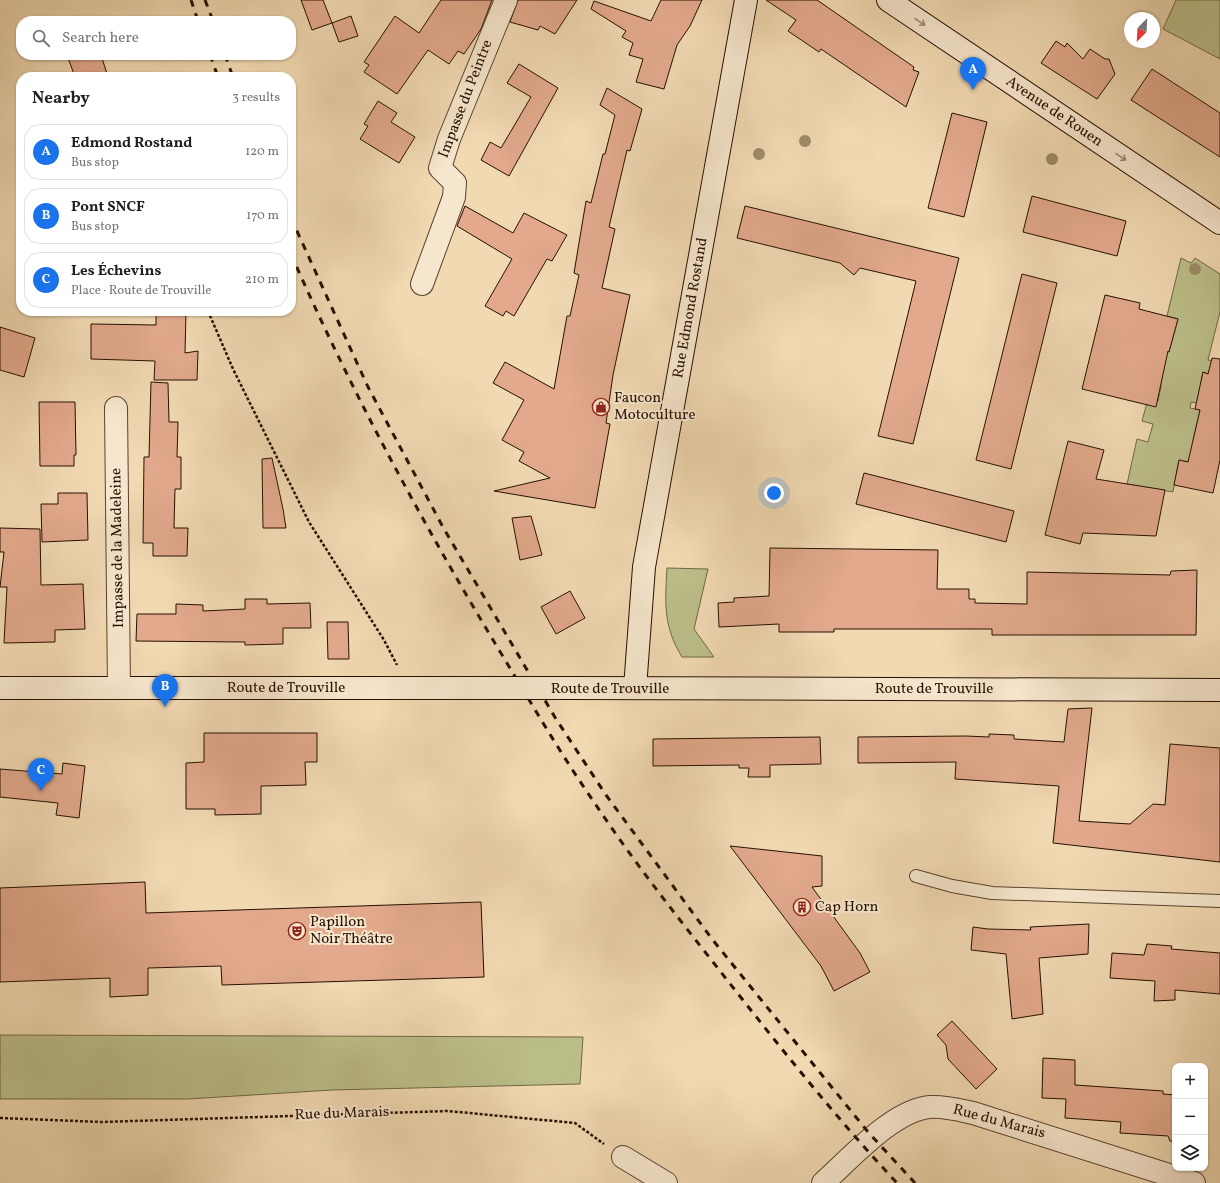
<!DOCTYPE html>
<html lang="en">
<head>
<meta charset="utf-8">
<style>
  body { margin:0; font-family:Vollkorn,serif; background:#f2f2f2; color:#202124 }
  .controls { position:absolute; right:12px; bottom:12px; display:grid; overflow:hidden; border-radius:8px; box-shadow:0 1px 3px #0004 }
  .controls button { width:36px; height:36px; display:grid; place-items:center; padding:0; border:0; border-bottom:1px solid #e0e0e0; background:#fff; color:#202124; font:20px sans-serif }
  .compass { position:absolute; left:1124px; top:12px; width:36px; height:36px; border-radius:50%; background:#fff; box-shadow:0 1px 3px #0004; rotate:204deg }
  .you { position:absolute; left:774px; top:493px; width:14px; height:14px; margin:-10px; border:3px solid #fff; border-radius:50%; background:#1a73e8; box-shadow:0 0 0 6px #1a73e833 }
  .badge { display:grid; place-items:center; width:26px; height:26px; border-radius:50%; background:#1a73e8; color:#fff; font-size:13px; font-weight:700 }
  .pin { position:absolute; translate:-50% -33px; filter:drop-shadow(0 1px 2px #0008) }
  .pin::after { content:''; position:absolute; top:21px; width:14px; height:12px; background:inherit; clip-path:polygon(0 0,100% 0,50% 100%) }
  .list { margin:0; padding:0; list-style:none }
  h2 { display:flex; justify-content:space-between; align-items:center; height:52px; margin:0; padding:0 16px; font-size:17px }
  h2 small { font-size:13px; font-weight:400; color:#757577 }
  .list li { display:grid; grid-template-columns:26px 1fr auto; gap:12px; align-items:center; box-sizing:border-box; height:56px; margin:0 8px 8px; padding:0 8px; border:1px solid #e0e0e0; border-radius:16px }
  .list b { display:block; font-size:15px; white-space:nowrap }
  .list p { margin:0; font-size:13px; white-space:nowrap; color:#757577 }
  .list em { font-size:13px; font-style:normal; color:#757577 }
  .icon { flex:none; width:22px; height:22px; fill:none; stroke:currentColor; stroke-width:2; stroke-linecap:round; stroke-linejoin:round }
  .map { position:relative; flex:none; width:1220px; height:1183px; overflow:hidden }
  .search { position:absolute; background:#fff; box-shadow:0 1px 3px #0004; left:16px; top:16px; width:280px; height:44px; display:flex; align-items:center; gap:10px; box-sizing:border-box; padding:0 14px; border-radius:16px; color:#757577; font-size:15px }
  .panel { position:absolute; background:#fff; box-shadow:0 1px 3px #0004; left:16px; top:72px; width:280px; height:244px; border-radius:16px }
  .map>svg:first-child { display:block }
  .green { fill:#bcbf8a; stroke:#716845 }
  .building { fill:#e2a98c; stroke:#261000 }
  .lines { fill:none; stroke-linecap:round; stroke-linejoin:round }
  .service-casing { stroke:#59422c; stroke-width:14 }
  .minor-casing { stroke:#59422c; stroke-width:24 }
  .secondary-casing { stroke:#261000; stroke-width:24 }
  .path { stroke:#261000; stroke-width:2.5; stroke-dasharray:3 2; stroke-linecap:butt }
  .service { stroke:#f6e6cd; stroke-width:12 }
  .minor { stroke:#f6e6cd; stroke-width:22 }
  .secondary { stroke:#f6e6cd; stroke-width:22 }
  .rail { stroke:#261000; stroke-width:3; stroke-dasharray:7 7; stroke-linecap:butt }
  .secondary-bridge-casing { stroke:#261000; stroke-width:24; stroke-linecap:butt }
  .secondary-bridge { stroke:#f6e6cd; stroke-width:22 }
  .tree { fill:#9e8c6a }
  .oneway { stroke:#988671 }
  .labels { text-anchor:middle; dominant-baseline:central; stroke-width:4; stroke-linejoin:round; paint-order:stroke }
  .street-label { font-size:15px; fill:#261000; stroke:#f6e6cd }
  .poi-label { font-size:15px; fill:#261000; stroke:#f6e6cd; text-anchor:start }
</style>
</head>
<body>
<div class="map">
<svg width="1220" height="1183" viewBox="0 0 1220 1183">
  <rect width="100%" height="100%" fill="#f1d9b2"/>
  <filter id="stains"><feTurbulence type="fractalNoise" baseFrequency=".005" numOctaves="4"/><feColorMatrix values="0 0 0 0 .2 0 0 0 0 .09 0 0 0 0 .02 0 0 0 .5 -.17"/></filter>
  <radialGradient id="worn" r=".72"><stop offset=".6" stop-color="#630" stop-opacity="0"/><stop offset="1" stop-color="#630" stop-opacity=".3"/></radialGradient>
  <!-- green -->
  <path class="green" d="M 1176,0 L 1220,0 L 1220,59 L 1163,29 Z
    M 1181,258 L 1191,263 L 1195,258 L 1220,274 L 1220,312 L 1208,360 L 1220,362 L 1220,372 L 1209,374 L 1203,372 L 1197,403 L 1191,402 L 1190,408 L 1200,410 L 1192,445 L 1220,452 L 1194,463 L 1179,460 L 1173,492 L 1127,484 L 1137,439 L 1148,442 L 1153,424 L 1142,421 L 1148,399 L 1158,401 L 1161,387 L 1159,350 L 1169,352 L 1178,319 L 1167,316 Z
    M 667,568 L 708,569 L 694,629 L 714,657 L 682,657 C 663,626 665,603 667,568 Z
    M 0,1035 L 583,1037 L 580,1084 L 332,1090 L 188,1099 L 0,1099 Z"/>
  <!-- building -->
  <path class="building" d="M 301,0 L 323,0 L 332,23 L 312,30 Z
    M 441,0 L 492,0 L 481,29 L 464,54 L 458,51 L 449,64 L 428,50 L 397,94 L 364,72 L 369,65 L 364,62 L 395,16 L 419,33 Z
    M 518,0 L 577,0 L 555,34 L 540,26 L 538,30 L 510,22 Z
    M 661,0 L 702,0 L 690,26 L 677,45 L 664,89 L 636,82 L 643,59 L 629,55 L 633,43 L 622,37 L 626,31 L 591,9 L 594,1 L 651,21 Z
    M 766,0 L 817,0 L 914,67 L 913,70 L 919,72 L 906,107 L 821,49 L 819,52 L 788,31 L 796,20 Z
    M 351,16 L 358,36 L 339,42 L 332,23 Z
    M 1056,41 L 1065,47 L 1067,43 L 1083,59 L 1090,49 L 1105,59 L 1109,59 L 1115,74 L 1097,99 L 1041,63 Z
    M 67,55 L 101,55 L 108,77 L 75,77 Z
    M 519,64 L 558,88 L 509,176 L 481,160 L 490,142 L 501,148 L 531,97 L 507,83 Z
    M 1152,69 L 1220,113 L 1220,157 L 1131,100 Z
    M 607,88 L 642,109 L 630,151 L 627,150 L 609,227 L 615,229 L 602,288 L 630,295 L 613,375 L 606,423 L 610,424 L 595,508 L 494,491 L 550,478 L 519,461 L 524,452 L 502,440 L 524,400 L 493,383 L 505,362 L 554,389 L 567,316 L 570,316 L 579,275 L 574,273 L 586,201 L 591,203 L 603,154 L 605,154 L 615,115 L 600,105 Z
    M 378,101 L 397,113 L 391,122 L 415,137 L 399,163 L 360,139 L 368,126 L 364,124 Z
    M 952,113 L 987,122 L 964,217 L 928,208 Z
    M 1032,196 L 1126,221 L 1117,256 L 1023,232 Z
    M 465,206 L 513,233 L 524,213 L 567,235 L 552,261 L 547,259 L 514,316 L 506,311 L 503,316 L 485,306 L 512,259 L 457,226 Z
    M 745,206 L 959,258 L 913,444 L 878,436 L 916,281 L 860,268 L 854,275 L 840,263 L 737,238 Z
    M 1022,274 L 1057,283 L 1011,469 L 976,460 Z
    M 1105,295 L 1140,303 L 1139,309 L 1178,319 L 1169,352 L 1168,351 L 1156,407 L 1082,389 Z
    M 156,311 L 186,311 L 185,353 L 198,351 L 197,380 L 154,380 L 155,361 L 91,359 L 91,324 L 156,325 Z
    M 0,327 L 35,338 L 24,377 L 0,370 Z
    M 1212,358 L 1220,359 L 1220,460 L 1213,493 L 1174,485 L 1179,460 L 1188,462 L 1200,410 L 1195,409 L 1203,372 L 1208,374 Z
    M 151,382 L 168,383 L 169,422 L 178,422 L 177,457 L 181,457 L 181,489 L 175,489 L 174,528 L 188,528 L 187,556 L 153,556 L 153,543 L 143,543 L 144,457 L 149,457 Z
    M 39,402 L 75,402 L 76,455 L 74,455 L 74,466 L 40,466 Z
    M 1068,441 L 1104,450 L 1096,479 L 1165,490 L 1156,536 L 1083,533 L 1080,544 L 1045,535 Z
    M 272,458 L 283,509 L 286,528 L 263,528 L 262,459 Z
    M 864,473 L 1014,511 L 1006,542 L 856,504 Z
    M 58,493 L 87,493 L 88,540 L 42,542 L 41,504 L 58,504 Z
    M 531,516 L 542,555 L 520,560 L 512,518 Z
    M 0,528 L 40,529 L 41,585 L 83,584 L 85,629 L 55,630 L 55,642 L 4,643 L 7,587 L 0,587 L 4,552 L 0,552 Z
    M 770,548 L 938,550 L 937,589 L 969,589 L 969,599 L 975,599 L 975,603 L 1027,604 L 1027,572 L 1170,575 L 1171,571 L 1197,570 L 1196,635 L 992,635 L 992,629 L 834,629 L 834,632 L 779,632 L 779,624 L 719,627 L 718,603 L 734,602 L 734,598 L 769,596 Z
    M 570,591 L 585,618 L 556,634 L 541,607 Z
    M 245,599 L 267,599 L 267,604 L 310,603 L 311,628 L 283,628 L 283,644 L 245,645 L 245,642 L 136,641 L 137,614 L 176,614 L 176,604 L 203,605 L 203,611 L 245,609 Z
    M 327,622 L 348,622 L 349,659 L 328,659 Z
    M 1092,708 L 1079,821 L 1130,824 L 1153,804 L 1165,805 L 1170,744 L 1220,748 L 1220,862 L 1053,843 L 1059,786 L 955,779 L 956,762 L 858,763 L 858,737 L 966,736 L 989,737 L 989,734 L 1014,735 L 1014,739 L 1064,742 L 1068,709 Z
    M 204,733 L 317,733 L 317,762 L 305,762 L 306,785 L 261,786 L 261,814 L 215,815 L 215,809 L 186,809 L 186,763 L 204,762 Z
    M 820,737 L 821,764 L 770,765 L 770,777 L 748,777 L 749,768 L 739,768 L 739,765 L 653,766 L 653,739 Z
    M 63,763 L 85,766 L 79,818 L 56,815 L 58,803 L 0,797 L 0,769 L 62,774 Z
    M 730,846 L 822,856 L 822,886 L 812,887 L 860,953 L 870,972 L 834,991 L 821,966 Z
    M 145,882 L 146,913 L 481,902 L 484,977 L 222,985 L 221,966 L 148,968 L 148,995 L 110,997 L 110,978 L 0,982 L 0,888 Z
    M 1089,924 L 1088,954 L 1039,958 L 1043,1014 L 1012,1019 L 1006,954 L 971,950 L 973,927 L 988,929 L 1031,930 L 1030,927 Z
    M 1147,944 L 1172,946 L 1171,949 L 1220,953 L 1220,994 L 1175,990 L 1175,1000 L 1154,1001 L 1155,981 L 1110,978 L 1112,953 L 1144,955 Z
    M 952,1021 L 997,1069 L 976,1089 L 948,1059 L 946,1045 L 937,1035 Z
    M 1043,1058 L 1075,1060 L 1075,1085 L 1163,1091 L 1163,1094 L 1175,1095 L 1175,1142 L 1170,1141 L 1168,1136 L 1120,1133 L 1121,1122 L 1065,1118 L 1066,1099 L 1042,1098 Z"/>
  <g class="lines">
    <defs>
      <path id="service" d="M 916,876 L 952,886 L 992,893 L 1220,901"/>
      <path id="minor" d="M 422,284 L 454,197 L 455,183 L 440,168 L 449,139 L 506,0
        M 116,408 L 119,688
        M 623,1157 L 666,1183
        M 823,1183 C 850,1159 893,1110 930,1107 C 944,1106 959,1110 973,1113 L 1194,1183"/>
      <path id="secondary" d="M 888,0 L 1220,223
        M 0,688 L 410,688
        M 572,688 L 1220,690
        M 635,688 L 644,567 L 746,0"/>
    </defs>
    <!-- service casing -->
    <use href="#service" class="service-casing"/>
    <!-- minor casing -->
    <use href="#minor" class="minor-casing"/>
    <!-- secondary casing -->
    <use href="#secondary" class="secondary-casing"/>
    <!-- path -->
    <path class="path" d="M 208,311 L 233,369 L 309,522 L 384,640 L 397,665
      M 0,1118 L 102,1122 L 448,1111 L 575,1123 L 604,1144"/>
    <!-- service -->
    <use href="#service" class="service"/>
    <!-- minor -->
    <use href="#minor" class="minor"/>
    <!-- secondary -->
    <use href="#secondary" class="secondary"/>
    <!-- rail -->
    <path class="rail" d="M 191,0 L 198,21
      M 205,0 L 213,21
      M 210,55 L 218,77
      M 225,55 L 233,77
      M 291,218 L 368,387 L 444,529 L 556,719 L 606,795 L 712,939 L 868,1132 L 915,1183
      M 291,254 C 351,391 422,522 499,650 C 530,701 560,753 594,802 C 637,867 687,929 735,990 C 787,1056 840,1122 897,1183"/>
    <defs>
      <path id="secondary-bridge" d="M 410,688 L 572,688"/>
    </defs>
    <!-- secondary-bridge casing -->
    <use href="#secondary-bridge" class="secondary-bridge-casing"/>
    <!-- secondary-bridge -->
    <use href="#secondary-bridge" class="secondary-bridge"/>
  </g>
  <!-- trees -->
  <g class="tree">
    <circle cx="805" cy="141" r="6"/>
    <circle cx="759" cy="154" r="6"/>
    <circle cx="1052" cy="159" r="6"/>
    <circle cx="1195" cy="269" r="6"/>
  </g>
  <!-- one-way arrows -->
  <defs><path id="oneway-shaft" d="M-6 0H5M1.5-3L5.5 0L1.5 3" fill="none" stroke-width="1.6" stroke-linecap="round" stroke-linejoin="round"/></defs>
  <g class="oneway">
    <use href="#oneway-shaft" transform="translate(920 22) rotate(34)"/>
    <use href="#oneway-shaft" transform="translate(1121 157) rotate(34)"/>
  </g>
  <!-- icons -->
  <defs>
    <symbol id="shop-ring" viewBox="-11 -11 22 22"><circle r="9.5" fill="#f6e6cd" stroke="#8f2418" stroke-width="1.5"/><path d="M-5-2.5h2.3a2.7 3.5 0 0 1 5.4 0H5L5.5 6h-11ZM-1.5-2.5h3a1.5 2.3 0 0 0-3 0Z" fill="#8f2418"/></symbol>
    <symbol id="building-ring" viewBox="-11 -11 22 22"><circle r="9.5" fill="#f6e6cd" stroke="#8f2418" stroke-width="1.5"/><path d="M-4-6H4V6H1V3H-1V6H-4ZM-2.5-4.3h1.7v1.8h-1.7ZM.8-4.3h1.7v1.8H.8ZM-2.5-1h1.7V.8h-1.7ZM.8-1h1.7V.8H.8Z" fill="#8f2418"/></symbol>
    <symbol id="theatre-ring" viewBox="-11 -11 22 22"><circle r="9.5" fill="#f6e6cd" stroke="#8f2418" stroke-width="1.5"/><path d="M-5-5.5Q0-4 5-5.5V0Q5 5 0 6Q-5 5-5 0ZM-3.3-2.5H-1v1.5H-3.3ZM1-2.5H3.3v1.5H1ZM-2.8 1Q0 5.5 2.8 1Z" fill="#8f2418"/></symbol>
  </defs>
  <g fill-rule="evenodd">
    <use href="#shop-ring" x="591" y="397" width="20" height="20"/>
    <use href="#building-ring" x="792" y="897" width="20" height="20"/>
    <use href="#theatre-ring" x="287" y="921" width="20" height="20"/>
  </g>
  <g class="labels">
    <!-- street labels -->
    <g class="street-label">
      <text transform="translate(466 99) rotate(-69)">Impasse du Peintre</text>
      <text transform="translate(1054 112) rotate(34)">Avenue de Rouen</text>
      <text transform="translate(691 308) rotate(-80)">Rue Edmond Rostand</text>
      <text transform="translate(118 548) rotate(-91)">Impasse de la Madeleine</text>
      <text x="286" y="688">Route de Trouville</text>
      <text x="610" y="689">Route de Trouville</text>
      <text x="934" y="689">Route de Trouville</text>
      <text transform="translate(342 1114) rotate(-2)">Rue du Marais</text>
      <text transform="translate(999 1122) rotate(15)">Rue du Marais</text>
    </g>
    <!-- poi labels -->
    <g class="poi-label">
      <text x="614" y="398">Faucon<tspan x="614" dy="17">Motoculture</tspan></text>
      <text x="815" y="907">Cap Horn</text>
      <text x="310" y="922">Papillon<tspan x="310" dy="17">Noir Théâtre</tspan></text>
    </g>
  </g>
  <rect width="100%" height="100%" filter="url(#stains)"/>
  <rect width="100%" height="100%" fill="url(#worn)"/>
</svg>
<div class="controls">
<button>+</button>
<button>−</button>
<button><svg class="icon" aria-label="layers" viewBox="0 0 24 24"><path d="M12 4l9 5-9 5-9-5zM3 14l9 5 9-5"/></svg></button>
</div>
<svg class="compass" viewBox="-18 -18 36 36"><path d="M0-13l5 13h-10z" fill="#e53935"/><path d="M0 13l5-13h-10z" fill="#757577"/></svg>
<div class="you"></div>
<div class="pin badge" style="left:973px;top:90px">A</div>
<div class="pin badge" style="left:165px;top:707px">B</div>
<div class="pin badge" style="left:41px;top:791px">C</div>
<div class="search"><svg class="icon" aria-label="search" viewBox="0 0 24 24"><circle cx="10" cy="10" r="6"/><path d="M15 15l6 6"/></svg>Search here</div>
<section class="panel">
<h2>Nearby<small>3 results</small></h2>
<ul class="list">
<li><span class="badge">A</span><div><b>Edmond Rostand</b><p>Bus stop</p></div><em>120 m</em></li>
<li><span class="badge">B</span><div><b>Pont SNCF</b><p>Bus stop</p></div><em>170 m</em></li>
<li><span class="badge">C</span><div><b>Les Échevins</b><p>Place · Route de Trouville</p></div><em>210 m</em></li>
</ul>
</section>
</div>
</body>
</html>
